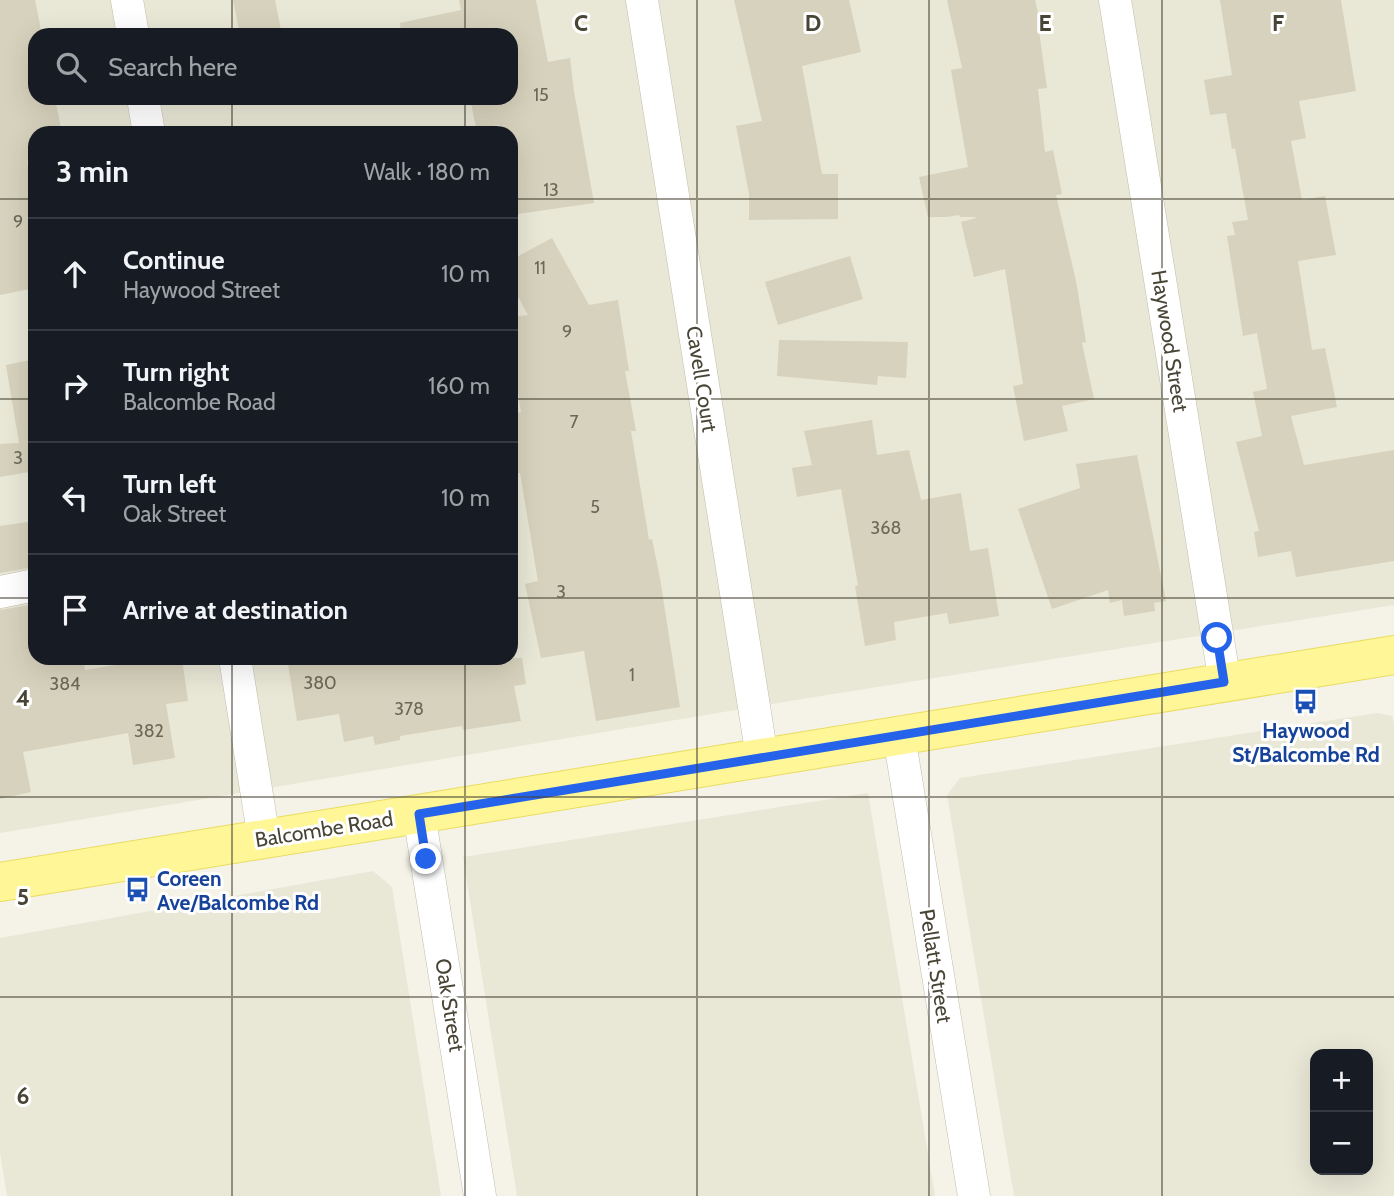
<!DOCTYPE html>
<html lang="en">
<head>
<meta charset="utf-8">
<style>
  body { margin:0; font-family:Cabin,sans-serif; background:#242831; color:#f1f3f6 }
  .controls { position:absolute; right:21px; bottom:21px; display:grid; overflow:hidden; border-radius:14px; box-shadow:0 7px 28px #0002 }
  .controls button { width:63px; height:63px; display:grid; place-items:center; padding:0; border:0; border-bottom:2px solid #363941; background:#171b24; color:#f1f3f6; font:35px sans-serif }
  .stop { position:absolute; width:21px; height:21px; margin:-16px; border:5px solid #2563eb; border-radius:50%; background:#fff }
  .stop.end { background:#2563eb; border-color:#fff; box-shadow:0 2px 7px #0008 }
  .list { margin:0; padding:0; list-style:none }
  h2 { display:flex; justify-content:space-between; align-items:center; height:91px; margin:0; padding:0 28px; font-size:30px }
  h2 small { font-size:23px; font-weight:400; color:#9ea1a6 }
  .list li { display:grid; grid-template-columns:46px 1fr auto; gap:21px; align-items:center; box-sizing:border-box; height:112px; padding:0 28px; border-top:2px solid #363941 }
  .list b { display:block; font-size:26px; white-space:nowrap }
  .list p { margin:0; font-size:23px; white-space:nowrap; color:#9ea1a6 }
  .list em { font-size:23px; font-style:normal; color:#9ea1a6 }
  .icon { flex:none; width:38px; height:38px; fill:none; stroke:currentColor; stroke-width:2; stroke-linecap:round; stroke-linejoin:round }
  .map { position:relative; flex:none; width:1394px; height:1196px; overflow:hidden }
  .search { position:absolute; background:#171b24; box-shadow:0 7px 28px #0002; left:28px; top:28px; width:490px; height:77px; display:flex; align-items:center; gap:18px; box-sizing:border-box; padding:0 24px; border-radius:21px; color:#9ea1a6; font-size:26px }
  .panel { position:absolute; background:#171b24; box-shadow:0 7px 28px #0002; left:28px; top:126px; width:490px; height:539px; border-radius:21px }
  .map>svg:first-child { display:block }
  .residential { fill:#e9e7d6; fill-rule:evenodd }
  .building { fill:#d7d2bd }
  .lines { fill:none; stroke-linecap:round; stroke-linejoin:round }
  .minor-casing { stroke:#c1beaa; stroke-width:33 }
  .major-casing { stroke:#eadc60; stroke-width:40 }
  .minor { stroke:#fff; stroke-width:32 }
  .major { stroke:#fff697; stroke-width:38 }
  .route { stroke:#2563eb; stroke-width:9 }
  .grid { fill:none; stroke:#494536; stroke-width:2; stroke-opacity:0.55 }
  .labels { text-anchor:middle; dominant-baseline:central; stroke-width:6; stroke-linejoin:round; paint-order:stroke }
  .number-label { font-size:18px; fill:#6c6858 }
  .street-label { font-size:21px; fill:#494536; stroke:#fff }
  .transit-label { font-size:21px; font-weight:bold; fill:#164399; stroke:#fff }
  .grid-label { font-size:23px; text-anchor:middle; font-weight:bold; fill:#494536; stroke:#fff; stroke-width:6; stroke-linejoin:round; paint-order:stroke }
</style>
</head>
<body>
<div class="map">
<svg width="1394" height="1196" viewBox="0 0 1394 1196">
  <rect width="100%" height="100%" fill="#f5f3e8"/>
  <!-- residential -->
  <path class="residential" d="M 0,0 L 1394,0 L 1394,605 L 808,698 L 0,833 ZM 35,35 L 511,35 L 511,98 L 35,98 ZM 35,133 L 511,133 L 511,658 L 35,658 Z
    M 1377,713 L 1392,716 L 1394,723 L 1394,1196 L 1014,1196 L 947,795 L 960,778 ZM 1368,1054 L 1368,1170 L 1315,1170 L 1315,1054 Z
    M 868,793 L 935,1196 L 517,1196 L 463,857 Z
    M 373,871 L 392,887 L 441,1196 L 7,1196 L 0,1153 L 0,938 Z"/>
  <!-- building -->
  <path class="building" d="M 0,0 L 35,0 L 42,35 L 35,35 L 35,98 L 55,98 L 62,133 L 35,133 L 35,160 L 27,161 L 35,207 L 35,288 L 0,295 Z
    M 233,0 L 275,0 L 282,35 L 240,35 Z
    M 459,0 L 536,0 L 548,62 L 570,58 L 574,91 L 594,203 L 511,215 L 511,130 L 500,132 L 500,125 L 476,128 L 470,98 L 511,98 L 511,35 L 401,35 L 400,23 L 461,10 Z
    M 734,0 L 849,0 L 861,52 L 802,66 L 822,174 L 838,174 L 838,219 L 749,220 L 749,194 L 736,126 L 762,121 Z
    M 947,0 L 1035,0 L 1042,30 L 1039,31 L 1047,88 L 1038,89 L 1045,152 L 1053,150 L 1062,194 L 1056,195 L 1076,281 L 1086,342 L 1082,343 L 1094,399 L 1062,406 L 1068,431 L 1024,441 L 1013,386 L 1023,384 L 1005,269 L 974,277 L 961,222 L 976,218 L 975,217 L 960,217 L 959,215 L 947,217 L 928,217 L 919,177 L 968,167 L 951,70 L 962,68 Z
    M 1220,0 L 1341,0 L 1356,91 L 1299,101 L 1306,138 L 1291,141 L 1302,200 L 1325,196 L 1336,255 L 1298,261 L 1312,350 L 1325,348 L 1337,407 L 1291,416 L 1304,465 L 1394,450 L 1394,561 L 1296,577 L 1291,551 L 1258,557 L 1254,532 L 1259,531 L 1236,442 L 1262,436 L 1253,392 L 1267,389 L 1257,333 L 1243,336 L 1227,236 L 1235,235 L 1232,222 L 1248,220 L 1235,148 L 1232,149 L 1226,113 L 1210,115 L 1204,80 L 1232,75 Z
    M 552,238 L 589,305 L 618,300 L 629,371 L 625,371 L 636,431 L 631,431 L 649,540 L 652,539 L 660,578 L 680,707 L 596,721 L 584,651 L 541,658 L 525,584 L 538,581 L 520,473 L 511,474 L 511,443 L 516,443 L 512,414 L 521,412 L 511,348 L 511,317 L 528,315 L 511,284 L 511,260 Z
    M 850,256 L 863,299 L 778,325 L 765,282 Z
    M 779,340 L 908,342 L 906,378 L 878,376 L 877,385 L 777,376 Z
    M 35,359 L 35,471 L 0,477 L 0,444 L 19,443 L 6,365 Z
    M 872,420 L 877,455 L 909,450 L 921,500 L 961,493 L 970,551 L 988,548 L 999,616 L 949,624 L 947,613 L 894,622 L 896,640 L 865,646 L 855,586 L 858,585 L 841,489 L 797,497 L 792,468 L 812,465 L 804,431 Z
    M 1137,455 L 1166,601 L 1154,603 L 1155,611 L 1124,616 L 1122,600 L 1110,603 L 1108,590 L 1052,609 L 1018,509 L 1080,488 L 1076,464 Z
    M 35,521 L 35,567 L 0,573 L 0,526 Z
    M 35,604 L 35,658 L 83,658 L 85,670 L 158,658 L 182,658 L 188,701 L 166,704 L 175,758 L 133,765 L 128,733 L 23,752 L 31,792 L 0,799 L 0,610 Z
    M 287,658 L 522,658 L 526,684 L 514,686 L 521,721 L 463,730 L 462,726 L 400,736 L 400,740 L 375,745 L 373,736 L 344,742 L 339,714 L 297,721 Z"/>
  <g class="lines">
    <defs>
      <path id="minor" d="M 127,0 L 133,35
        M 642,0 L 762,757
        M 1115,0 L 1225,683
        M 143,98 L 149,133
        M 0,592 L 35,585
        M 235,658 L 264,839
        M 899,736 L 974,1196
        M 419,814 L 480,1196"/>
      <path id="major" d="M 0,882 L 1394,655"/>
    </defs>
    <!-- minor casing -->
    <use href="#minor" class="minor-casing"/>
    <!-- major casing -->
    <use href="#major" class="major-casing"/>
    <!-- minor -->
    <use href="#minor" class="minor"/>
    <!-- major -->
    <use href="#major" class="major"/>
  </g>
  <g class="lines">
    <!-- route -->
    <path class="route" d="M 426,859 L 419,814 L 1224,682 L 1217,638"/>
  </g>
  <!-- grid -->
  <path class="grid" d="M 232,0 L 232,35M 465,0 L 465,35M 697,0 L 697,1196M 929,0 L 929,1196M 1162,0 L 1162,1196M 232,98 L 232,133M 465,98 L 465,133M 0,199 L 35,199M 511,199 L 1394,199M 0,399 L 35,399M 511,399 L 1394,399M 0,598 L 35,598M 511,598 L 1394,598M 232,658 L 232,1196M 465,658 L 465,1196M 0,797 L 1394,797M 0,997 L 1394,997"/>
  <!-- icons -->
  <defs>
    <symbol id="bus-bare" viewBox="-9 -9 18 18"><path d="M-5-6H5V4H4V6H2V4H-2V6H-4V4H-5ZM-3.5-4V0h7V-4ZM-3.5 1.2v1.5H-2V1.2ZM2 1.2v1.5H3.5V1.2Z" fill="#1a4fb4" stroke="#fff" stroke-width="2.5" paint-order="stroke"/></symbol>
  </defs>
  <g fill-rule="evenodd">
    <use href="#bus-bare" x="1288" y="684" width="35" height="35"/>
    <use href="#bus-bare" x="120" y="872" width="35" height="35"/>
  </g>
  <g class="labels">
    <!-- number labels -->
    <g class="number-label">
      <text x="541" y="95">15</text>
      <text x="551" y="190">13</text>
      <text x="18" y="222">9</text>
      <text x="540" y="268">11</text>
      <text x="567" y="332">9</text>
      <text x="574" y="422">7</text>
      <text x="18" y="458">3</text>
      <text x="595" y="507">5</text>
      <text x="886" y="528">368</text>
      <text x="561" y="592">3</text>
      <text x="632" y="675">1</text>
      <text x="320" y="683">380</text>
      <text x="65" y="684">384</text>
      <text x="409" y="709">378</text>
      <text x="149" y="731">382</text>
    </g>
    <!-- street labels -->
    <g class="street-label">
      <text transform="translate(1170 341) rotate(81)">Haywood Street</text>
      <text transform="translate(702 379) rotate(81)">Cavell Court</text>
      <text transform="translate(324 829) rotate(-9)">Balcombe Road</text>
      <text transform="translate(936 966) rotate(81)">Pellatt Street</text>
      <text transform="translate(450 1005) rotate(81)">Oak Street</text>
    </g>
    <!-- transit labels -->
    <g class="transit-label">
      <text x="1306" y="730">Haywood<tspan x="1306" dy="24">St/Balcombe Rd</tspan></text>
      <text x="157" y="878" text-anchor="start">Coreen<tspan x="157" dy="24">Ave/Balcombe Rd</tspan></text>
    </g>
  </g>
  <g class="grid-label">
    <text x="581" y="31">C</text>
    <text x="813" y="31">D</text>
    <text x="1045" y="31">E</text>
    <text x="1278" y="31">F</text>
    <text x="23" y="706">4</text>
    <text x="23" y="905">5</text>
    <text x="23" y="1104">6</text>
  </g>
</svg>
<div class="controls">
<button>+</button>
<button>−</button>
</div>
<div class="stop" style="left:1217px;top:638px"></div>
<div class="stop end" style="left:426px;top:859px"></div>
<div class="search"><svg class="icon" aria-label="search" viewBox="0 0 24 24"><circle cx="10" cy="10" r="6"/><path d="M15 15l6 6"/></svg>Search here</div>
<section class="panel">
<h2>3 min<small>Walk · 180 m</small></h2>
<ul class="list">
<li><svg class="icon" aria-label="ahead" viewBox="0 0 24 24"><path d="M12 20V5M6 11l6-6 6 6"/></svg><div><b>Continue</b><p>Haywood Street</p></div><em>10 m</em></li>
<li><svg class="icon" aria-label="right" viewBox="0 0 24 24"><path d="M7 20v-9h11M14 6l5 5-5 5"/></svg><div><b>Turn right</b><p>Balcombe Road</p></div><em>160 m</em></li>
<li><svg class="icon" aria-label="left" viewBox="0 0 24 24"><path d="M17 20v-9H6M10 6l-5 5 5 5"/></svg><div><b>Turn left</b><p>Oak Street</p></div><em>10 m</em></li>
<li><svg class="icon" aria-label="arrive" viewBox="0 0 24 24"><path d="M6 21V4h12l-3 4 3 4H6"/></svg><div><b>Arrive at destination</b></div></li>
</ul>
</section>
</div>
</body>
</html>
